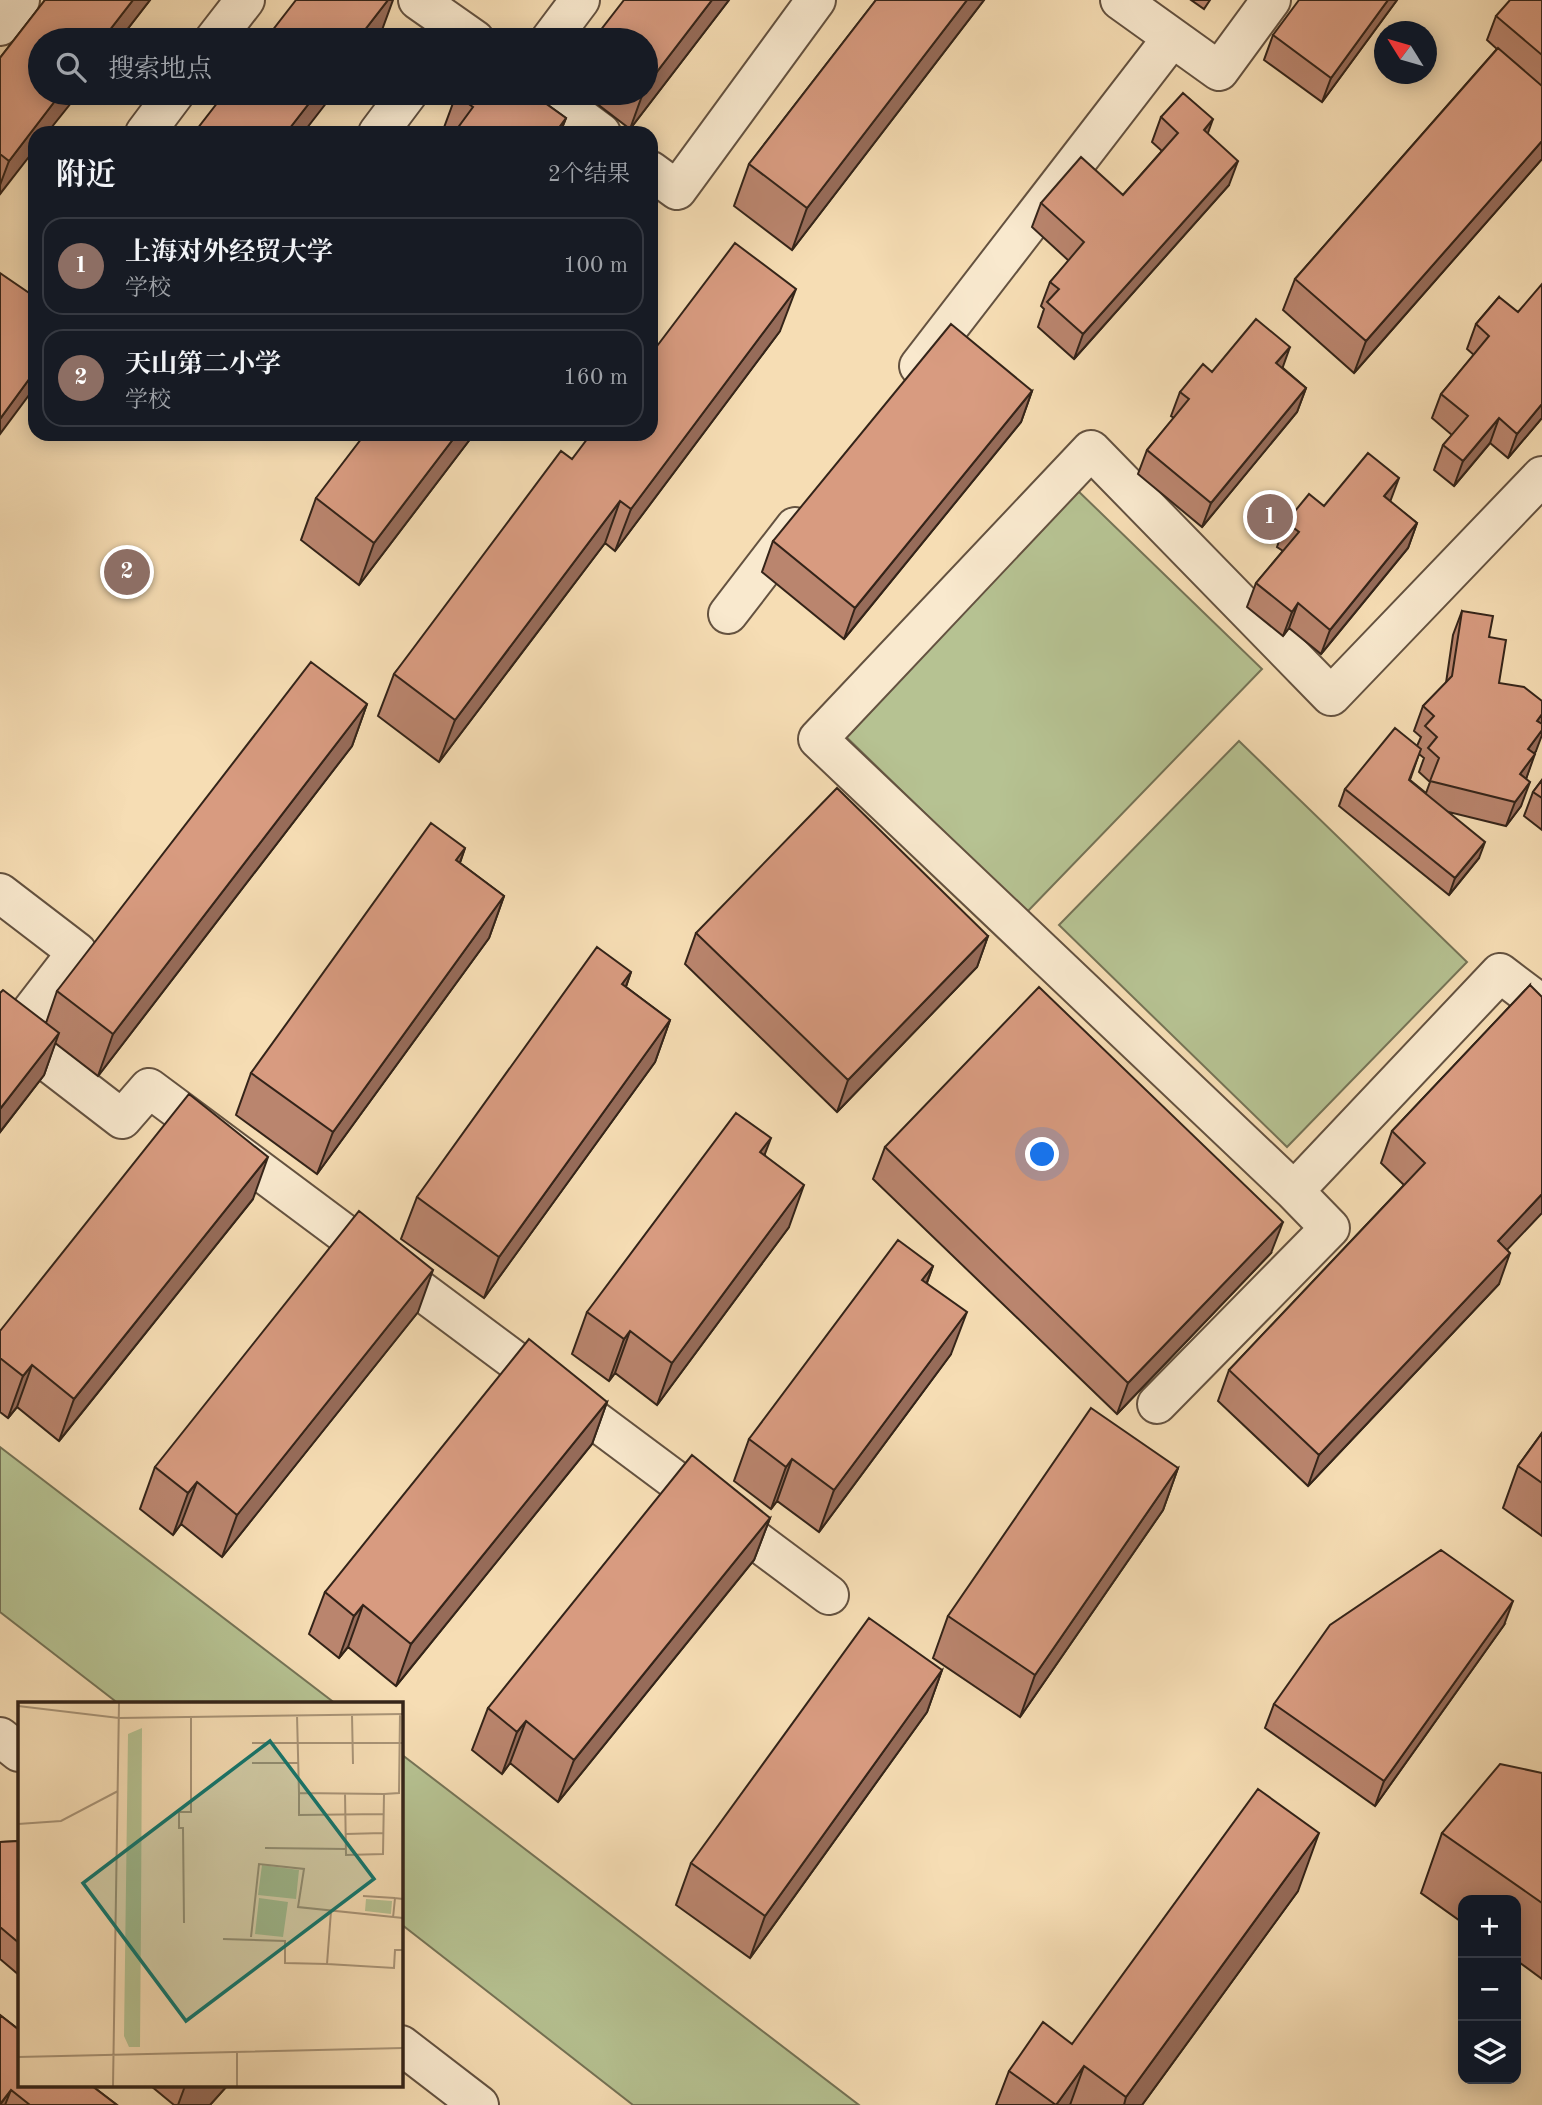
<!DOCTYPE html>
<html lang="zh">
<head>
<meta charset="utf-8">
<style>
  body { margin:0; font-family:"Old Standard TT","Noto Serif SC",serif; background:#20242c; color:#f1f3f6 }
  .controls { position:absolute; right:21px; bottom:21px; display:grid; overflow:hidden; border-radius:14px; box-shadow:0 4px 18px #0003 }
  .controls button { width:63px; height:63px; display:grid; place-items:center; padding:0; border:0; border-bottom:2px solid #363941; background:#171b24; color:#f1f3f6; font:35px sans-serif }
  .compass { position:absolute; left:1374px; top:21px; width:63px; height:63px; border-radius:50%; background:#171b24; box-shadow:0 4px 18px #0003; rotate:307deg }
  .you { position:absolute; left:1043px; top:1155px; width:24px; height:24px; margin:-18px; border:5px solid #fff; border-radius:50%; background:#1a73e8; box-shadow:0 0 0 10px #1a73e833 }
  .badge { display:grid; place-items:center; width:46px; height:46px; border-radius:50%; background:#7c3aed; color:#fff; font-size:23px; font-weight:700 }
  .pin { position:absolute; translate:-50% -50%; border:4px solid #fff; box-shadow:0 2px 7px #0006 }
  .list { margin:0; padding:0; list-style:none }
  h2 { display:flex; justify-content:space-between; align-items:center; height:91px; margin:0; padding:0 28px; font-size:30px }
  h2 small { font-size:23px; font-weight:400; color:#9ea1a6 }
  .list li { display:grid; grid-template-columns:46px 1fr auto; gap:21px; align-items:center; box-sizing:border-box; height:98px; margin:0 14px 14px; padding:0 14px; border:2px solid #363941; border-radius:21px }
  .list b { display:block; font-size:26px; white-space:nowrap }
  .list p { margin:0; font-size:23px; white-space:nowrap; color:#9ea1a6 }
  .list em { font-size:23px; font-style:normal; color:#9ea1a6 }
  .icon { flex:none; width:38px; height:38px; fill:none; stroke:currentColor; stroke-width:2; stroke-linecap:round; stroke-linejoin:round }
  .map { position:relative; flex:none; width:1542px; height:2105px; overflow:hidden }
  .search { position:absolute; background:#171b24; box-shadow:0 4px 18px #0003; left:28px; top:28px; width:630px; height:77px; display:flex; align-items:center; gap:18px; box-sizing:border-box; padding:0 24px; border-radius:38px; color:#9ea1a6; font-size:26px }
  .panel { position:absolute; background:#171b24; box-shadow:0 4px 18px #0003; left:28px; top:126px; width:630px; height:315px; border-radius:21px }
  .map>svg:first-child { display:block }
  .park { fill:#b6c292; stroke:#757356; stroke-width:2 }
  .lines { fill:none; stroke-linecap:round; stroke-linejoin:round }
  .minor-casing { stroke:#645240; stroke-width:42 }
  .minor { stroke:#f9e9ce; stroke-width:38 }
  .wall { fill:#ba856e; stroke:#342419; stroke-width:2; fill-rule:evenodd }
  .shaded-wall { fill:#976c5a; stroke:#342419; stroke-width:2 }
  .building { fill:#d89b80; stroke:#342419; stroke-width:2 }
  .inset-road { fill:none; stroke:#a89376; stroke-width:2 }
  .view { fill:#0f766e; fill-opacity:0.15; stroke:#0f766e; stroke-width:3.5 }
  .inset-edge { fill:none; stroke:#342419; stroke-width:3.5 }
</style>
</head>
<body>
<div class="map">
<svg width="1542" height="2105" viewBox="0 0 1542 2105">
  <rect width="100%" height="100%" fill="#f6ddb4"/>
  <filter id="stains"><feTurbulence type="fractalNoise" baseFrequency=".00286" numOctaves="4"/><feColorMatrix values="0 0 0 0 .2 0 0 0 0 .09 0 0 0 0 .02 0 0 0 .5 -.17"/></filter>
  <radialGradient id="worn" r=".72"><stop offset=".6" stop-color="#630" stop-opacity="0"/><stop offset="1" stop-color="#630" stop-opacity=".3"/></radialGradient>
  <!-- park -->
  <path class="park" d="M 1073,486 L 1262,669 L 1027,912 L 838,729 Z
    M 1239,741 L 1467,962 L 1287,1147 L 1059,925 Z
    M 0,1447 L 336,1704 L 119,1704 L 0,1612 Z
    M 401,1754 L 859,2105 L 633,2105 L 401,1924 Z"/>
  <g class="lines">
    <defs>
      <path id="minor" d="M 418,0 L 475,40
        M 1120,0 L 1219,71 L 1271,0
        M 0,26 L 20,0
        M 214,40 L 245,0
        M 550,40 L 580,0
        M 547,93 L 601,133
        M 145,133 L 175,93
        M 378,133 L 408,93
        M 651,171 L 677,190 L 816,0
        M 919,366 L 1172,38
        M 728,614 L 795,527
        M 0,893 L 77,952 L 13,1035 L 122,1119 L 149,1088 L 829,1595
        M 1294,1191 L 818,739 L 1091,450 L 1331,696 L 1542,476
        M 1157,1404 L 1330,1228 L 1294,1191 L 1500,973 L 1542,1005
        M 0,1737 L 19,1752
        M 401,2045 L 479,2105"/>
    </defs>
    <!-- minor casing -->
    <use href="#minor" class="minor-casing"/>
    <!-- minor -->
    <use href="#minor" class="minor"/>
  </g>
  <!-- wall -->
  <path class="wall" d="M 45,0 L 150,0 L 119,40 L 40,40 L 40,93 L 0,194 L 0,58 Z
    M 729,0 L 630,129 L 583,93 L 646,93 Z
    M 876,0 L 984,0 L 792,250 L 734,206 L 749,164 Z
    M 1191,0 L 1210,0 L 1204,9 Z
    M 1397,0 L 1322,102 L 1264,60 L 1273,35 Z
    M 1542,0 L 1542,159 L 1354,373 L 1283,310 L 1295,279 L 1497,49 L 1487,40 L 1496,16 Z
    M 533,93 L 533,94 L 566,118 L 560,133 L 442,133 L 456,95 Z
    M 1161,117 L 1207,133 L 1229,185 L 1074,359 L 1038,327 L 1044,309 L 1041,306 L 1050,282 L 1069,261 L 1032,227 L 1041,203 L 1123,195 L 1162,151 L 1152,142 Z
    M 1499,297 L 1542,418 L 1508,458 L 1490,443 L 1454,486 L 1434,470 L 1443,445 L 1452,435 L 1432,418 L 1441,394 L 1474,355 L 1467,349 L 1476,324 Z
    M 780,331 L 615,551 L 605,543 L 439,762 L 378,716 L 394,674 L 572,459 Z
    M 1283,368 L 1306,388 L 1297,412 L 1202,527 L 1138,474 L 1147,450 L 1174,418 L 1171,416 L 1180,392 L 1212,372 Z
    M 1032,391 L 1021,422 L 844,639 L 762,572 L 773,541 Z
    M 474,434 L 359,585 L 301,540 L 316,498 Z
    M 1390,502 L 1417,523 L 1408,548 L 1321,654 L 1289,628 L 1283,636 L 1247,607 L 1256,583 L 1283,551 L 1277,547 L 1286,522 L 1324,506 Z
    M 1462,611 L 1489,637 L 1499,683 L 1536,751 L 1534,754 L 1526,779 L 1521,806 L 1506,826 L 1449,812 L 1479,858 L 1449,895 L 1339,806 L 1345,789 L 1417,746 L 1421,737 L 1414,731 L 1423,706 L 1446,683 L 1453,635 ZM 1419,754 L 1424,758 L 1419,772 L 1430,782 L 1426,793 L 1410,780 Z
    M 367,704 L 352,746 L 98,1076 L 55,1043 L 44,1075 L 0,1132 L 0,993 L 46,1023 L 57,991 Z
    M 1542,780 L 1542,830 L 1524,816 L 1533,792 Z
    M 465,848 L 460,863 L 504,896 L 489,938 L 317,1174 L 236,1115 L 251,1073 Z
    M 696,933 L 988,936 L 977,967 L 837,1112 L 685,964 Z
    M 631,972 L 626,987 L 670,1020 L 655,1062 L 484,1298 L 401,1239 L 417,1197 Z
    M 1530,985 L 1499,1284 L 1308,1486 L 1218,1401 L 1229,1370 L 1404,1185 L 1381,1163 L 1392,1131 Z
    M 885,1147 L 1271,1253 L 1117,1414 L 873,1179 Z
    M 765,1155 L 789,1227 L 657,1405 L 615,1373 L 609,1381 L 572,1354 L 587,1312 Z
    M 253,1199 L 59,1441 L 17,1407 L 8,1418 L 0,1412 L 0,1331 Z
    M 933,1266 L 927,1283 L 951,1354 L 819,1532 L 777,1501 L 771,1509 L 734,1481 L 749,1439 Z
    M 418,1312 L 222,1557 L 181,1524 L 173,1535 L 140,1509 L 155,1467 Z
    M 607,1402 L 592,1444 L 396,1686 L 348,1647 L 339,1658 L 309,1634 L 325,1592 Z
    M 1542,1433 L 1542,1536 L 1503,1508 L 1518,1466 Z
    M 1178,1468 L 1163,1510 L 1020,1717 L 933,1658 L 948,1616 Z
    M 770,1518 L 754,1560 L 558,1802 L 510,1763 L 502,1774 L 472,1750 L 488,1708 Z
    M 1504,1625 L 1375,1806 L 1265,1728 L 1274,1704 Z
    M 942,1670 L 927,1712 L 750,1958 L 676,1905 L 691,1863 Z
    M 1542,1773 L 1542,1979 L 1516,1960 L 1516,1900 L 1463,1900 L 1463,1923 L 1421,1893 L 1442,1833 Z
    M 19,1841 L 19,1975 L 0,1959 L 0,1842 Z
    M 1298,1891 L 1142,2105 L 996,2105 L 1009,2071 L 1072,2044 Z
    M 0,2015 L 117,2105 L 0,2105 Z
    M 151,2086 L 227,2086 L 210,2105 L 174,2105 Z"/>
  <!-- shaded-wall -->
  <path class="shaded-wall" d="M 133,0 L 150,0 L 119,40 L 102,40 Z
    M 388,0 L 393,0 L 382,30 L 374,40 L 357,40 Z
    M 712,0 L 729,0 L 630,129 L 643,93 L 646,93 L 646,86 Z
    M 967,0 L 984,0 L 792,250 L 807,208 Z
    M 1388,0 L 1397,0 L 1322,102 L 1331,78 Z
    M 61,93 L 79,93 L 47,133 L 35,133 L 35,149 L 0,194 L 0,185 L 9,161 Z
    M 317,93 L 334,93 L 303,133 L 286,133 Z
    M 566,118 L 560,133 L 555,133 Z
    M 1213,119 L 1204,144 L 1204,130 Z
    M 1542,141 L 1542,159 L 1354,373 L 1366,341 Z
    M 1238,161 L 1229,185 L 1074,359 L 1083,334 Z
    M 796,289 L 780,331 L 615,551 L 631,509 Z
    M 1290,347 L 1281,372 L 1276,363 Z
    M 35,371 L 35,387 L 0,434 L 0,419 Z
    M 1306,388 L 1297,412 L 1202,527 L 1211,503 Z
    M 1032,391 L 1021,422 L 844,639 L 855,608 Z
    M 1542,404 L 1542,418 L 1508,458 L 1517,434 Z
    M 1499,418 L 1490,443 L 1454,486 L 1463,461 Z
    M 457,434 L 474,434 L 359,585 L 374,543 Z
    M 1399,478 L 1390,502 L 1384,496 Z
    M 620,501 L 605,543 L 439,762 L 455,720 Z
    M 1417,523 L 1408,548 L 1321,654 L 1330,630 Z
    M 1298,603 L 1289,628 L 1283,636 L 1292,612 Z
    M 367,704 L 352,746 L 98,1076 L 113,1034 Z
    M 1542,714 L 1542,725 L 1537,721 Z
    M 1542,730 L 1542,735 L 1536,751 L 1519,773 L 1528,749 Z
    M 1535,754 L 1526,779 L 1520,774 Z
    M 1530,782 L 1521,806 L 1506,826 L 1515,802 Z
    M 1485,842 L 1479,858 L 1449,895 L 1455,878 Z
    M 465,848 L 450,890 L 456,860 Z
    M 504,896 L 489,938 L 317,1174 L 333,1132 Z
    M 988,936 L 977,967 L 837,1112 L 848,1080 Z
    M 631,972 L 616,1014 L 622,984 Z
    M 670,1020 L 655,1062 L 484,1298 L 499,1257 Z
    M 59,1033 L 44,1075 L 0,1132 L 0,1109 Z
    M 771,1138 L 755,1180 L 760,1152 Z
    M 268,1157 L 253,1199 L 59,1441 L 74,1399 Z
    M 804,1185 L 789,1227 L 657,1405 L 672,1363 Z
    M 1542,1194 L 1542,1213 L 1486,1272 L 1498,1241 Z
    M 1283,1222 L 1271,1253 L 1117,1414 L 1128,1383 Z
    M 1510,1253 L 1499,1284 L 1308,1486 L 1319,1455 Z
    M 933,1266 L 917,1308 L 922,1280 Z
    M 433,1270 L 418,1312 L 222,1557 L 237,1515 Z
    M 967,1312 L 951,1354 L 819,1532 L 834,1490 Z
    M 630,1331 L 615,1373 L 609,1381 L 624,1339 Z
    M 32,1365 L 17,1407 L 8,1418 L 23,1376 Z
    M 607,1402 L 592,1444 L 396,1686 L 411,1644 Z
    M 792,1459 L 777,1501 L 771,1509 L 786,1467 Z
    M 1178,1468 L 1163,1510 L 1020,1717 L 1035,1675 Z
    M 197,1482 L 181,1524 L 173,1535 L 188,1493 Z
    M 770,1518 L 754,1560 L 558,1802 L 574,1760 Z
    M 1513,1601 L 1504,1625 L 1375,1806 L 1384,1781 Z
    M 363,1605 L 348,1647 L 339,1658 L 354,1616 Z
    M 942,1670 L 927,1712 L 750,1958 L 765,1916 Z
    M 526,1721 L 510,1763 L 502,1774 L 517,1732 Z
    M 1319,1833 L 1298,1891 L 1142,2105 L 1124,2105 L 1126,2097 Z
    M 1084,2066 L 1070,2105 L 1056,2105 Z
    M 185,2086 L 227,2086 L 210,2105 L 178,2105 Z
    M 11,2090 L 5,2105 L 0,2105 Z"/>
  <!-- building -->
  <path class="building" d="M 45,0 L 133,0 L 102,40 L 40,40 L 40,93 L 61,93 L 9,161 L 0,154 L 0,58 Z
    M 296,0 L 388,0 L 357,40 L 265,40 Z
    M 624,0 L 712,0 L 646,86 L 646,40 L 593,40 Z
    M 876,0 L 967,0 L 807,208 L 749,164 Z
    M 1299,0 L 1388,0 L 1331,78 L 1273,35 Z
    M 1510,0 L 1542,0 L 1542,55 L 1496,16 Z
    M 500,35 L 507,40 L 497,40 Z
    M 1498,48 L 1542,86 L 1542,141 L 1366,341 L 1295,279 Z
    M 225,93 L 317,93 L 286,133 L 194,133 Z
    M 458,93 L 531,93 L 566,118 L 555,133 L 454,133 L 473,107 L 456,95 Z
    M 1183,93 L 1213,119 L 1204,130 L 1238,161 L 1083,334 L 1047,302 L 1059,289 L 1050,282 L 1084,242 L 1041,203 L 1081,157 L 1123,195 L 1178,133 L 1161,117 Z
    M 735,243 L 796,289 L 631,509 L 620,501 L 455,720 L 394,674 L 561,451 L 572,459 L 591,434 L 651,434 L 651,354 Z
    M 0,273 L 35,297 L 35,371 L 0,419 Z
    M 1542,284 L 1542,404 L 1517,434 L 1499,418 L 1463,461 L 1443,445 L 1468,416 L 1441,394 L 1489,336 L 1476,324 L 1499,297 L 1518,312 Z
    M 1256,319 L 1290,347 L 1276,363 L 1306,388 L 1211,503 L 1147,450 L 1189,399 L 1180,392 L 1203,364 L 1212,372 Z
    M 951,324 L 1032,391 L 855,608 L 773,541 Z
    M 365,434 L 457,434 L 374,543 L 316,498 Z
    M 1368,453 L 1399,478 L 1384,496 L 1417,523 L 1330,630 L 1298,603 L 1292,612 L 1256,583 L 1299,532 L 1286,522 L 1309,494 L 1324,506 Z
    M 1462,611 L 1493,616 L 1489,637 L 1506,640 L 1499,683 L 1524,687 L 1542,701 L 1542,714 L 1537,721 L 1542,724 L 1542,730 L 1528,749 L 1535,754 L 1520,774 L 1530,782 L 1515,802 L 1430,781 L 1439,758 L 1428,748 L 1437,737 L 1425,726 L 1434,716 L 1423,706 L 1452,676 Z
    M 311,662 L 367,704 L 113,1034 L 57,991 Z
    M 1395,728 L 1421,749 L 1409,780 L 1485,842 L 1455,878 L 1345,789 Z
    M 1542,780 L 1542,798 L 1533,792 Z
    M 837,788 L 988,936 L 848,1080 L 696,933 Z
    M 431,823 L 465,848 L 456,860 L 504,896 L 333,1132 L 251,1073 Z
    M 597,947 L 631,972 L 622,984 L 670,1020 L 499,1257 L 417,1197 Z
    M 1530,985 L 1542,997 L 1542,1194 L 1498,1241 L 1510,1253 L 1319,1455 L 1229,1370 L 1425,1163 L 1392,1131 Z
    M 1039,987 L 1283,1222 L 1128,1383 L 885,1147 Z
    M 3,990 L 59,1033 L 0,1109 L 0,993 Z
    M 189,1094 L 268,1157 L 74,1399 L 32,1365 L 23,1376 L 0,1358 L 0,1331 Z
    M 736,1113 L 771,1138 L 760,1152 L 804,1185 L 672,1363 L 630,1331 L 624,1339 L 587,1312 Z
    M 359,1211 L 433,1270 L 237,1515 L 197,1482 L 188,1493 L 155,1467 Z
    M 898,1240 L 933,1266 L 922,1280 L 967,1312 L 834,1490 L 792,1459 L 786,1467 L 749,1439 Z
    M 529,1339 L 607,1402 L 411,1644 L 363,1605 L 354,1616 L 325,1592 Z
    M 1091,1408 L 1178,1468 L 1035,1675 L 948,1616 Z
    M 1542,1433 L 1542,1483 L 1518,1466 Z
    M 692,1455 L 770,1518 L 574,1760 L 526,1721 L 517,1732 L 488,1708 Z
    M 1441,1550 L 1513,1601 L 1384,1781 L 1274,1704 L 1330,1625 Z
    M 869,1618 L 942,1670 L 765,1916 L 691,1863 Z
    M 1500,1764 L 1542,1773 L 1542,1903 L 1442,1833 Z
    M 1258,1789 L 1319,1833 L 1126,2097 L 1084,2066 L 1056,2105 L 1009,2071 L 1043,2022 L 1072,2044 Z
    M 19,1841 L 19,1943 L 0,1927 L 0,1842 Z
    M 0,2015 L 19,2030 L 19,2086 L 92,2086 L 117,2105 L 30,2105 L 11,2090 L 0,2104 Z"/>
  <!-- overview -->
  <g transform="translate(18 1702)">
    <rect width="385" height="385" fill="#f6ddb4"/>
    <path d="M 348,197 L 374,199 L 373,212 L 347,209 Z" fill="#b6c292"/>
    <path d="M 124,26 L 123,219 L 122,345 L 111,345 L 106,334 L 110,32 ZM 244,163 L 281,168 L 278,197 L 240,193 ZM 241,196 L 270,200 L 265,235 L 237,232 Z" fill="#b6c292"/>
    <path class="inset-road" d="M 0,4 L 101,16 L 385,12M 279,13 L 281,91 L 366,92 L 381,91 L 382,12M 334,13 L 335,62M 234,41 L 384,41M 234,61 L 280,61M 281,91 L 281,113 L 366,112M 327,91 L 328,153 L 365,152 L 366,92M 0,122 L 43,119 L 100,89M 328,132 L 365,131M 247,146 L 328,147M 345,194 L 377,196M 375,216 L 377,196 L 385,197M 166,221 L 165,126 L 161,126 L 161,110 L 173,110 L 173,15M 233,235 L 241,162 L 286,167 L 280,205 L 385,216M 205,237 L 267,239 L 267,261 L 309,262 L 313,209M 309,262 L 376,266 L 377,248 L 385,248M 0,355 L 385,346M 95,384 L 101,1M 219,384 L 219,351"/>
    <path class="view" d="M 252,39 L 356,177 L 168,319 L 65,181 Z"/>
    <rect width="385" height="385" class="inset-edge"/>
  </g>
  <rect width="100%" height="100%" filter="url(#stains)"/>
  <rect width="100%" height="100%" fill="url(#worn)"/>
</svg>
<div class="controls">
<button>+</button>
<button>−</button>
<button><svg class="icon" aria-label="layers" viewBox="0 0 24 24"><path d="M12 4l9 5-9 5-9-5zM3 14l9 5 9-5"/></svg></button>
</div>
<svg class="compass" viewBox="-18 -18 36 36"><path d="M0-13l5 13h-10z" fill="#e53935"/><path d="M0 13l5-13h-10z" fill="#9ea1a6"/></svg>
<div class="you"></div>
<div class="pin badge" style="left:1270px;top:517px;background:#8d6e63">1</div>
<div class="pin badge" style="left:127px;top:572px;background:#8d6e63">2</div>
<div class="search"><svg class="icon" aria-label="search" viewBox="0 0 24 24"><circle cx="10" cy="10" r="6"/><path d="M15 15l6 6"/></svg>搜索地点</div>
<section class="panel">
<h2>附近<small>2个结果</small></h2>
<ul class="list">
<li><span class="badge" style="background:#8d6e63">1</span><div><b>上海对外经贸大学</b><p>学校</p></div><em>100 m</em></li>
<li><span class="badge" style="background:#8d6e63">2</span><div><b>天山第二小学</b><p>学校</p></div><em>160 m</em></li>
</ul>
</section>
</div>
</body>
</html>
